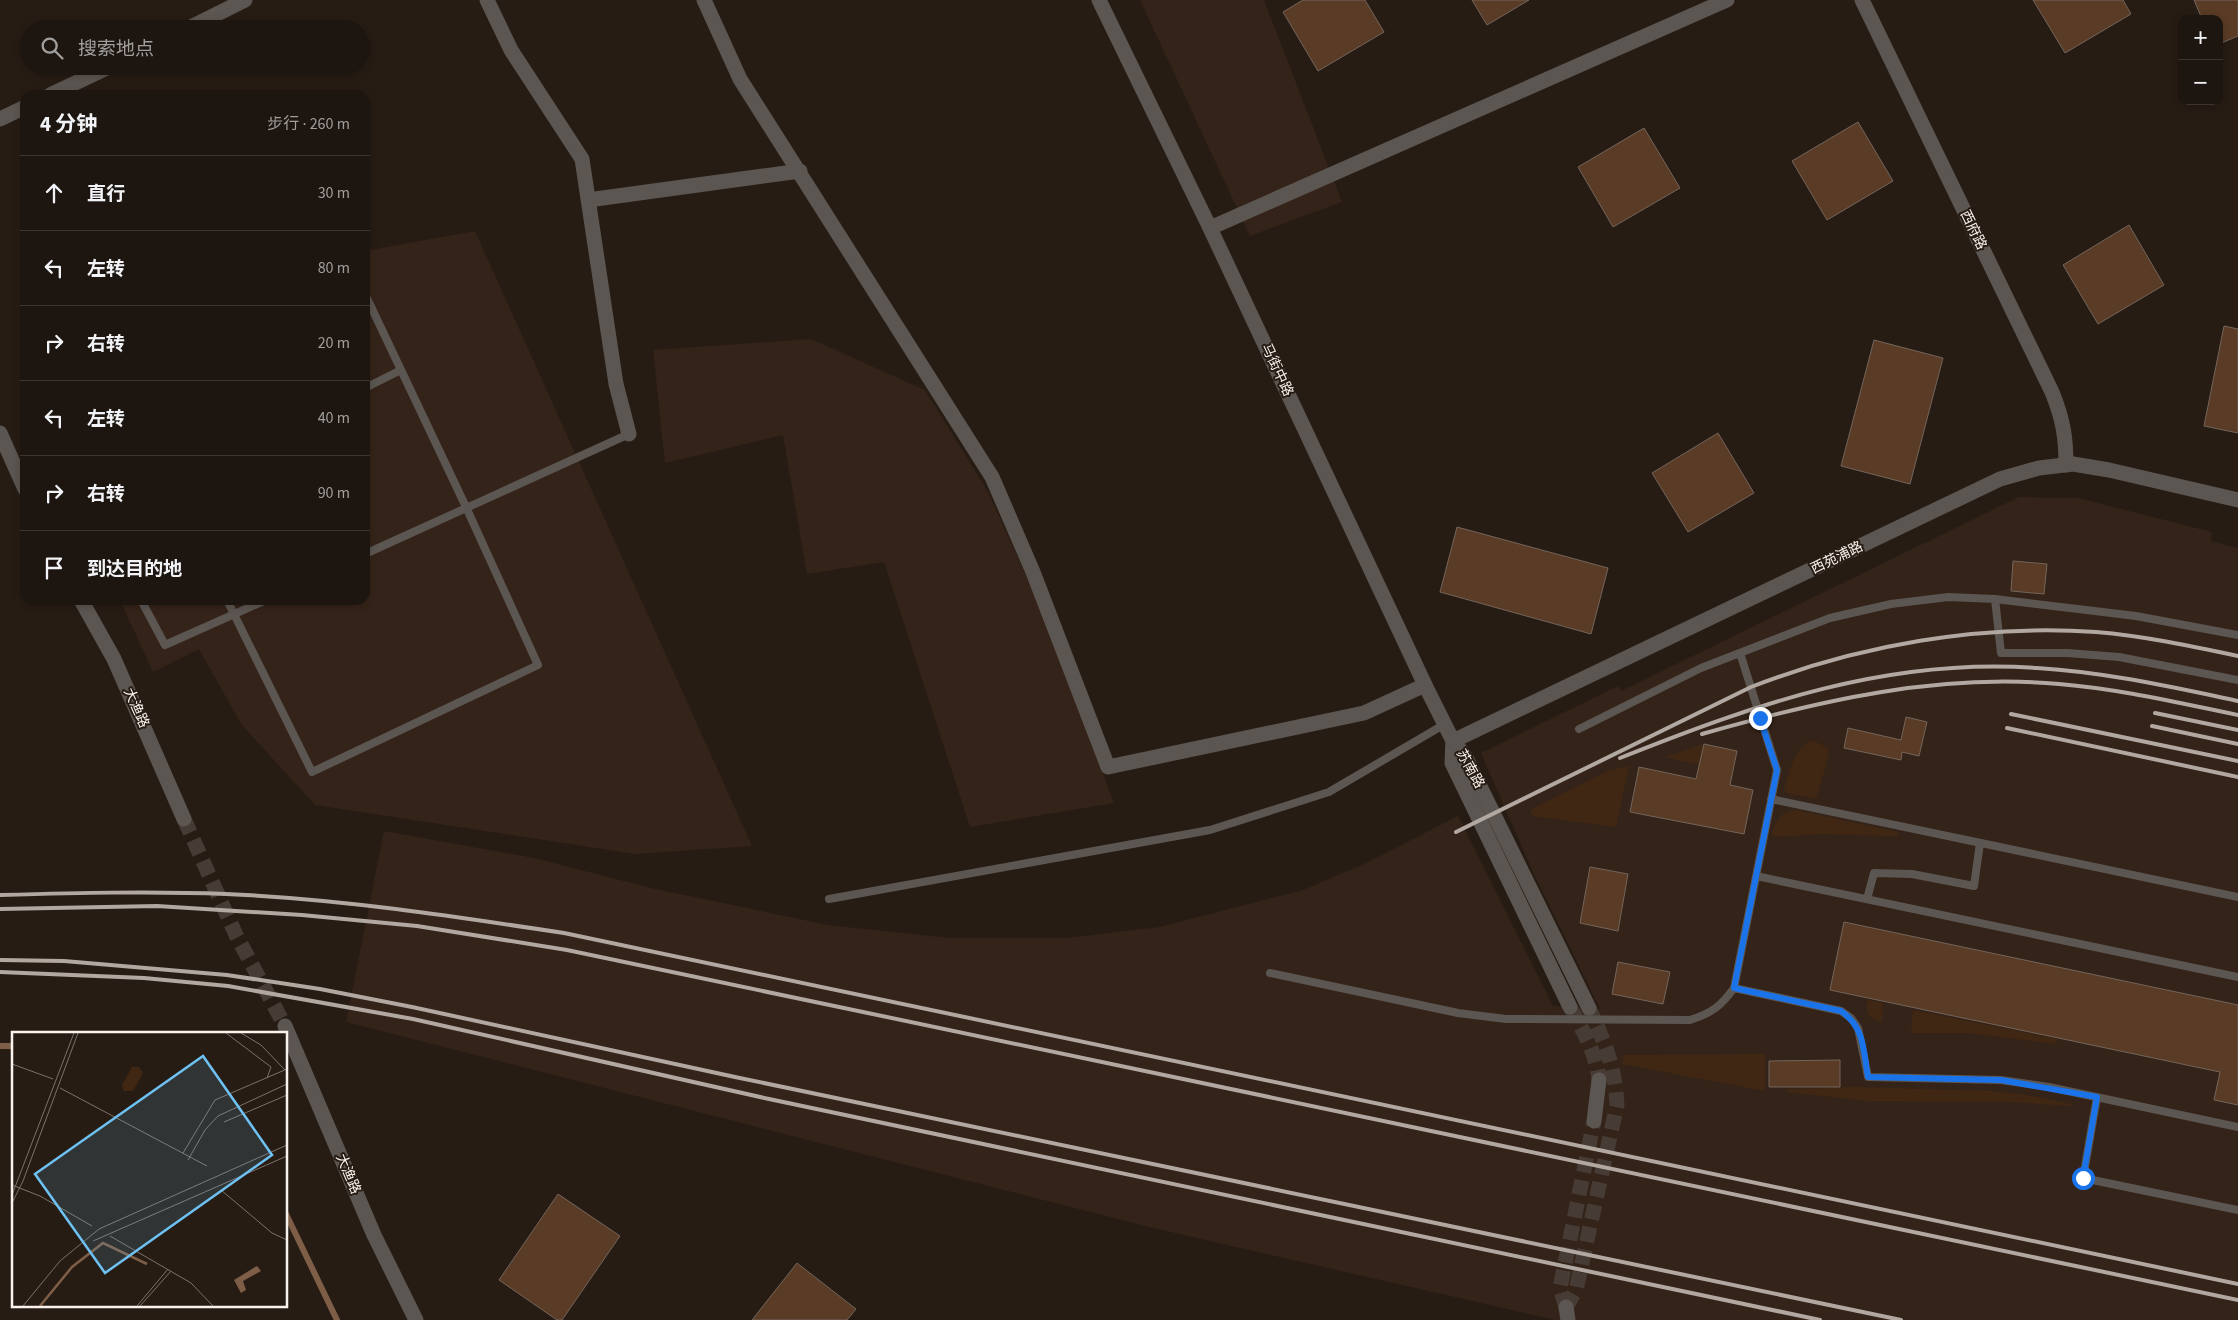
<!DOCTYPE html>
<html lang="zh">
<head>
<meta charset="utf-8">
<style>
  body { margin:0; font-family:"Source Sans 3","Noto Sans SC",sans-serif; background:#2a221d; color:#f1f3f6 }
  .controls { position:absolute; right:15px; top:15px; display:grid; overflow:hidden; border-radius:10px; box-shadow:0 2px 8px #0003 }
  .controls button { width:45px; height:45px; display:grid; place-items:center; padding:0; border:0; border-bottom:1px solid #3b342f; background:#1d150f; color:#f1f3f6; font:25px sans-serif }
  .stop { position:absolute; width:15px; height:15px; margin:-11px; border:4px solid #1a73e8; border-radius:50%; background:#fff }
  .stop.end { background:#1a73e8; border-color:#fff; box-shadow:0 1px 5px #0008 }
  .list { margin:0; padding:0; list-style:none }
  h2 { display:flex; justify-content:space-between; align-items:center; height:65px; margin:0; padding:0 20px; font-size:21px }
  h2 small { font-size:16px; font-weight:400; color:#a09f9e }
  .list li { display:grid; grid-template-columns:32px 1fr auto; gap:15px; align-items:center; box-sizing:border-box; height:75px; padding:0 20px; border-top:1px solid #3b342f }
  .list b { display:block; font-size:19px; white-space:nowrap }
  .list em { font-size:16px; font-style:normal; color:#a09f9e }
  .icon { flex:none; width:28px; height:28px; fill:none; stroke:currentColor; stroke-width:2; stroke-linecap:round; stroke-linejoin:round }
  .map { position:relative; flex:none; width:2238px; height:1320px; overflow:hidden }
  .search { position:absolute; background:#1d150f; box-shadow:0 2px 8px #0003; left:20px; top:20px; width:350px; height:55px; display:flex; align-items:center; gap:12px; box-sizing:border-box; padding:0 18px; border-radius:28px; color:#a09f9e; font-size:19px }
  .panel { position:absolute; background:#1d150f; box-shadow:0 2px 8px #0003; left:20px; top:90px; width:350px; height:515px; border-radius:15px }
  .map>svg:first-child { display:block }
  .built { fill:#342318 }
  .green { fill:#402713 }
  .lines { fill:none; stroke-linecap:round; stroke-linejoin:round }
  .stream { stroke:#7f5e47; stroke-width:6 }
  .building { fill:#5a3b25; stroke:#73655c }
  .tertiary-tunnel { stroke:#473c35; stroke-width:15; stroke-dasharray:15 8; stroke-linecap:butt }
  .service { stroke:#5c5652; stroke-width:8 }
  .minor { stroke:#5c5652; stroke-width:15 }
  .tertiary { stroke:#5c5652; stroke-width:15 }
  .rail { stroke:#b1a8a2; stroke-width:4 }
  .route { stroke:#1a73e8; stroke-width:6 }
  .labels { text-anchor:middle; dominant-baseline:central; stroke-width:4; stroke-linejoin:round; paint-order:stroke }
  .street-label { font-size:14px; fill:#faf2ed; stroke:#271c14 }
  .inset-river { fill:none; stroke:#7f5e47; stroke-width:2.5 }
  .inset-road { fill:none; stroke:#7b726b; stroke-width:1 }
  .view { fill:#6ec2f3; fill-opacity:0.15; stroke:#6ec2f3; stroke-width:2.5 }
  .inset-edge { fill:none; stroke:#faf2ed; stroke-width:2.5 }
</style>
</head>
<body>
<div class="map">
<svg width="2238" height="1320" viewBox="0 0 2238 1320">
  <rect width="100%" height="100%" fill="#271c14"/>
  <!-- built -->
  <path class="built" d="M 1140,0 L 1264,0 L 1342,202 L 1250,236 Z
    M 475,231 L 752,846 L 635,854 L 315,805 L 241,724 L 199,649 L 153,672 L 120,600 L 365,600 L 365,251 Z
    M 811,339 L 925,390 L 988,492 L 1044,615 L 1114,803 L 970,827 L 884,562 L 807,574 L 783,435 L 665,463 L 653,350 Z
    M 2019,497 L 2078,498 L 2212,532 L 2211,541 L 2238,548 L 2238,1320 L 1555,1320 L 1149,1227 L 346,1022 L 384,831 L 534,858 L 651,888 L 828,925 L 949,938 L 1068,938 L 1159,927 L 1303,890 L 1364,864 L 1458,816 L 1553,1006 L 1600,1009 L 1532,870 L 1481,753 L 1618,686 L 1621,691 Z"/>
  <!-- green -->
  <path class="green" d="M 1813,740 L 1828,748 L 1829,754 L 1816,799 L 1786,793 L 1784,789 C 1790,772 1794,745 1813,740 Z
    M 1704,744 L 1700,765 L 1665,757 Z
    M 1629,766 L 1616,827 L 1533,816 L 1530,810 L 1608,771 Z
    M 1796,810 L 1898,832 L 1897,836 L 1820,834 L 1774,837 L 1772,834 C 1776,819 1780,812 1796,810 Z
    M 1868,1000 L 1883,1003 L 1882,1022 C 1869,1020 1864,1013 1868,1000 Z
    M 1913,1010 L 2057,1039 L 2056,1044 L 1968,1033 L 1911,1033 Z
    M 1765,1054 L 1765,1091 L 1623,1064 L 1623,1055 Z
    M 1856,1087 L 1991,1091 L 2027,1095 L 2072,1104 L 2072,1106 L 2011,1102 L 1868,1101 L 1787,1092 L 1786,1089 Z"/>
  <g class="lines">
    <!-- stream -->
    <path class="stream" d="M 0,1046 L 14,1046
      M 286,1214 L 337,1320"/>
  </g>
  <!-- building -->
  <path class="building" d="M 1303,0 L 1365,0 L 1384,32 L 1318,71 L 1283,12 Z
    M 1472,0 L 1529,0 L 1487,25 Z
    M 2033,0 L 2123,0 L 2131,14 L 2065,53 Z
    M 2194,0 L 2238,0 L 2238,36 L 2219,44 L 2219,19 L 2202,19 Z
    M 1858,122 L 1893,181 L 1827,220 L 1792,161 Z
    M 1644,128 L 1680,188 L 1613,227 L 1578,167 Z
    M 2129,225 L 2164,285 L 2098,324 L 2063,265 Z
    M 2224,326 L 2238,329 L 2238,433 L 2204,426 Z
    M 1874,340 L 1943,358 L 1910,484 L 1841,466 Z
    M 1718,433 L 1754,493 L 1688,532 L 1652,473 Z
    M 1457,527 L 1608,568 L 1591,634 L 1440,592 Z
    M 2013,561 L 2047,564 L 2044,594 L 2011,591 Z
    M 1906,717 L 1927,722 L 1919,756 L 1902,752 L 1901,760 L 1844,748 L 1848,728 L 1901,740 Z
    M 1704,744 L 1737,751 L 1730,785 L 1753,790 L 1744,834 L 1630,812 L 1639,767 L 1696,779 Z
    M 1590,867 L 1628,874 L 1618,931 L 1580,923 Z
    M 1844,922 L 2238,1005 L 2238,1105 L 2214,1100 L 2220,1072 L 1830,990 Z
    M 1618,962 L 1670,972 L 1663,1004 L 1612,994 Z
    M 1840,1060 L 1840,1087 L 1769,1087 L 1769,1061 Z
    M 558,1194 L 620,1236 L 562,1320 L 557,1320 L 499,1280 Z
    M 797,1263 L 856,1309 L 847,1320 L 752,1320 Z"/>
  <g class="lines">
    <!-- tertiary-tunnel -->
    <path class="tertiary-tunnel" d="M 184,819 L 236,935 L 285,1026
      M 1570,1007 C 1583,1031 1596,1052 1599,1080
      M 1566,1307 L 1576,1290 L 1617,1105 C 1615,1066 1605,1043 1589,1008
      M 1566,1307 L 1560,1288 L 1594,1121"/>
    <!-- service -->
    <path class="service" d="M 365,388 L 401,370
      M 365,554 L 629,434
      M 1995,599 L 2001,653 L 2067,653 L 2119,657 L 2238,680
      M 141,600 L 165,645 L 266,600
      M 227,600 L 312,772 L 538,665 L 466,507 L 365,294
      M 1579,729 L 1701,668 L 1830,618 L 1891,604 L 1948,597 L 1995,599 L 2136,616 L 2238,635
      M 1771,799 L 2238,897
      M 1756,876 L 2238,977
      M 829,899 L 1210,830 L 1329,792 L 1445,724
      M 1867,899 L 1874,873 L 1912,874 L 1974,886 L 1980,843
      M 1270,973 L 1458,1013 L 1506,1019 L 1690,1020 C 1712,1013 1721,1006 1734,988 L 1777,770 L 1740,653
      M 1734,988 L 1841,1011 L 1851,1018 L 1858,1028 L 1868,1077 L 2001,1080 L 2049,1087 L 2238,1127
      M 2097,1097 L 2083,1178 L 2238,1210"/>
    <!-- minor -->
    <path class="minor" d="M 487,0 L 511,50 L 582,159 L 616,384 L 629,434
      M 704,0 L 740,79 L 992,477 L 1033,572 L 1108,767 L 1364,713 L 1425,685
      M 1862,0 L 2052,392 C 2063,419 2066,437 2066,465
      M 187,29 L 245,0
      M 50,95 L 111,66
      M 0,119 L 25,107
      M 588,200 L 800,171
      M 1210,228 L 1727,0"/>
    <!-- tertiary -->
    <path class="tertiary" d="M 1099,0 L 1210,228 L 1425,685 L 1453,741 L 1465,756 L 1589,1008
      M 0,433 L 25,489
      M 81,600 L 114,659 L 184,819
      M 1453,741 L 2000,479 L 2039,468 L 2073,464 L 2109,470 L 2238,500
      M 1453,741 L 1452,763 L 1570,1007
      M 285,1026 L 374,1235 L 416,1320
      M 1594,1121 L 1599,1080
      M 1566,1307 L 1568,1320"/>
    <!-- rail -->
    <path class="rail" d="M 2155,713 L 2238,730
      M 2011,714 L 2238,761
      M 2152,726 L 2238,744
      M 2007,728 L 2238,777
      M 1702,734 C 1819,701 1937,673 2059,684 C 2120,689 2179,703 2238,715
      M 1620,758 C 1756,704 1888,657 2037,668 C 2105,672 2172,687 2238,701
      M 1456,832 L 1751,687 C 1859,645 1979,624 2096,632 C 2144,636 2191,646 2238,656
      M 0,895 C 75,893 151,891 226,894 C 340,899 452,916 564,933 L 2238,1284
      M 0,909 L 157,906 L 302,915 L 417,926 L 567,950 L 2238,1300
      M 0,960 L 64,961 L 227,975 L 320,989 L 412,1007 L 735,1077 L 1901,1320
      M 0,972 L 144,978 L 228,986 L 413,1019 L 769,1099 L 1820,1320"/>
  </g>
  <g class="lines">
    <!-- route -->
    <path class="route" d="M 1760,718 L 1777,770 L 1734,988 L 1841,1011 C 1865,1028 1863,1049 1868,1077 L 2001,1080 L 2097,1097 L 2083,1178"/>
  </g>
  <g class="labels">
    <!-- street labels -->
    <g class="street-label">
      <text transform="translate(1973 230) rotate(64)">西府路</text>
      <text transform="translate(1277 370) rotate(65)">马街中路</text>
      <text transform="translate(1837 558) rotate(-26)">西苑浦路</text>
      <text transform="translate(136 708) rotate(66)">大渔路</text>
      <text transform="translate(1470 769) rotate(61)">苏南路</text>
      <text transform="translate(348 1174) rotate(67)">大渔路</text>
    </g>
  </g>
  <!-- overview -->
  <g transform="translate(12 1032)">
    <rect width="275" height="275" fill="#271c14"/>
    <path d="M 120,35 L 127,35 L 131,41 L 121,59 L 112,59 L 110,53 Z" fill="#402713"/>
    <path d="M 245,234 L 249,239 L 231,249 L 234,258 L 229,261 L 222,248 Z" fill="#7f5e47"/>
    <path class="inset-river" d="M 28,274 L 60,235 L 91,211 L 135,232"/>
    <path class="inset-road" d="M 214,1 L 259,35 L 255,46M 229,1 L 249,13 L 273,38M 0,32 L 41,47M 48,56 L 195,134M 212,90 L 275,63M 171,121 L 203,68 L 275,37M 176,128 L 193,98 L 206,84 L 275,52M 0,153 L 28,164 L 80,194M 209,158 L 260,201 L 275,208M 0,163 L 62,1M 0,171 L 11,149 L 66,1M 98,204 L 179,251 L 201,274M 81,209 L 275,124M 11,274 L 48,229 L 87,197 L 275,113M 125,274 L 156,237M 128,274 L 159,239"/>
    <path class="view" d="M 191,24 L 260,123 L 93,241 L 23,142 Z"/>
    <rect width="275" height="275" class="inset-edge"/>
  </g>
</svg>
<div class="controls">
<button>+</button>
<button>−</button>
</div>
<div class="stop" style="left:2083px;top:1178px"></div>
<div class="stop end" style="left:1760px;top:718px"></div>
<div class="search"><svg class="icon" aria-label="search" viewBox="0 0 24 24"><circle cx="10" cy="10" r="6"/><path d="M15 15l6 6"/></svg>搜索地点</div>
<section class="panel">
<h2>4 分钟<small>步行 · 260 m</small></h2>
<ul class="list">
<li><svg class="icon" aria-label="ahead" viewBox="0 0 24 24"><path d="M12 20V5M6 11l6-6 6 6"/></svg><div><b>直行</b></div><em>30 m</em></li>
<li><svg class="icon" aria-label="left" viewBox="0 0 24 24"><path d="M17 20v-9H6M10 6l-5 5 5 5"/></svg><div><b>左转</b></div><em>80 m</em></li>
<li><svg class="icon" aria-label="right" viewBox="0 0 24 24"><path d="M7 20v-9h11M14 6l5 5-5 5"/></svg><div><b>右转</b></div><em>20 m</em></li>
<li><svg class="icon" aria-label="left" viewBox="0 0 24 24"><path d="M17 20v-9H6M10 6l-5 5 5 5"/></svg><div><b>左转</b></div><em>40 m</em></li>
<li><svg class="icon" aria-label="right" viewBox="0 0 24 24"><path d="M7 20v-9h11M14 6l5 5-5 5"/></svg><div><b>右转</b></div><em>90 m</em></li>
<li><svg class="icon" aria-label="arrive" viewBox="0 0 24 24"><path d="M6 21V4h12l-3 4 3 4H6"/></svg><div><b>到达目的地</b></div></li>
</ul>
</section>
</div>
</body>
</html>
